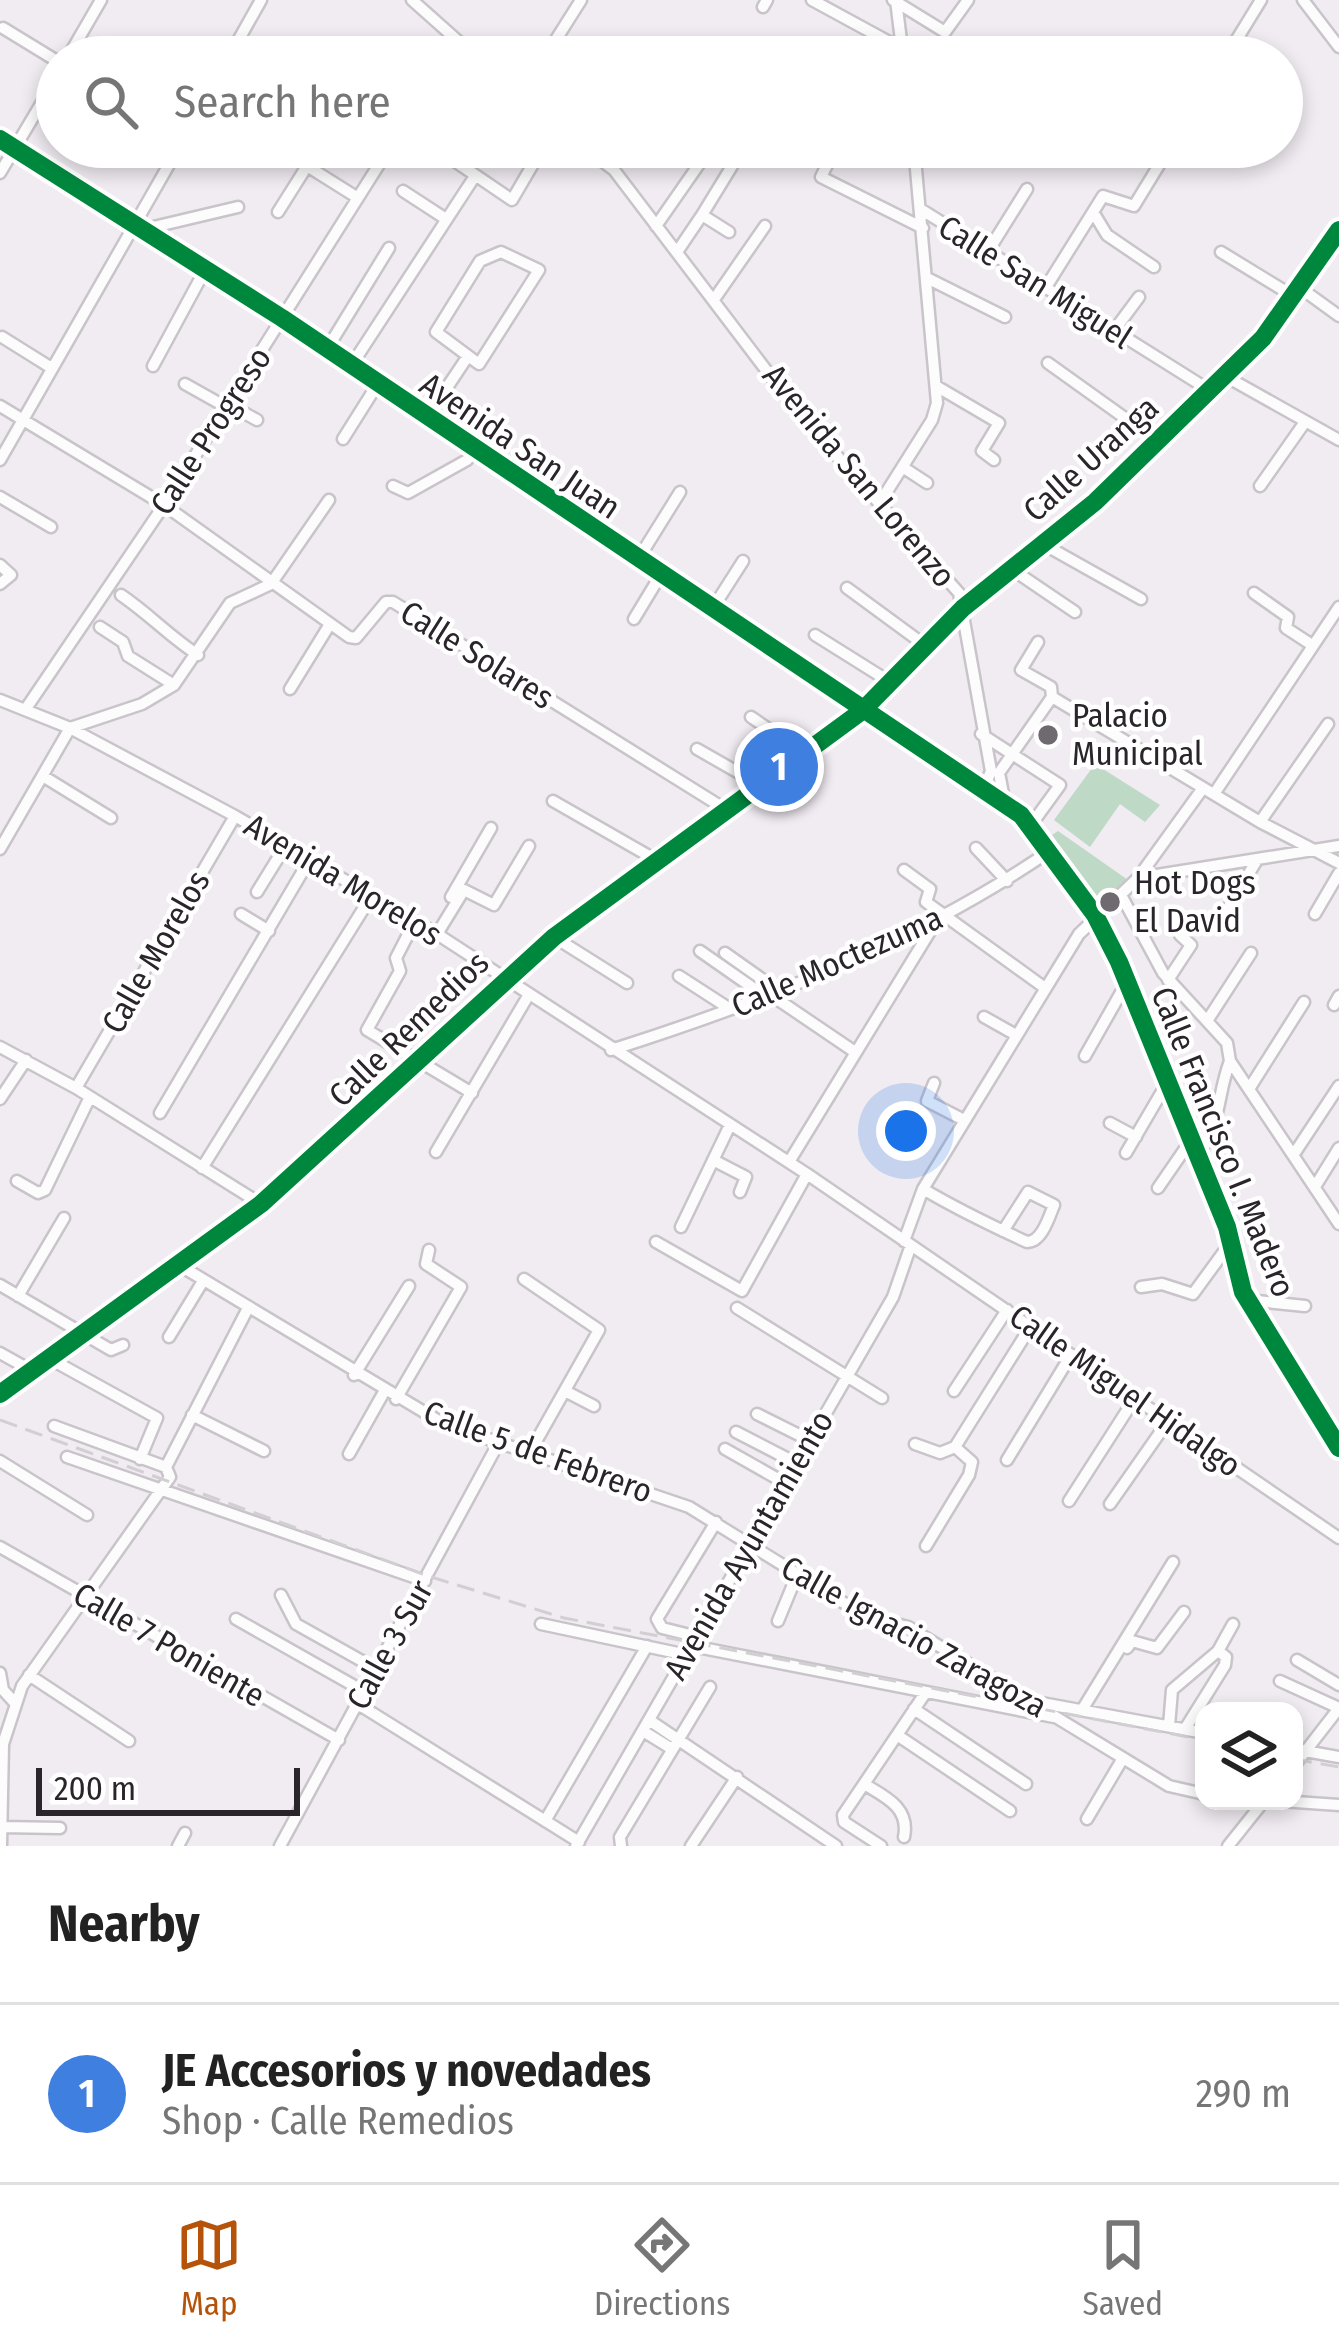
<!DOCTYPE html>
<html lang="en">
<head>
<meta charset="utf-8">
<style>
  body { margin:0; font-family:"Fira Sans Condensed",sans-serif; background:#f6f6f6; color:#222 }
  .controls { position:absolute; right:36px; bottom:36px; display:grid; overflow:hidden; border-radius:24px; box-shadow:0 6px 18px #0003 }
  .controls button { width:108px; height:108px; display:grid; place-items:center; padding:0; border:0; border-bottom:3px solid #e0e0e0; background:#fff; color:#222; font:60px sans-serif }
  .scale { position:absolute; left:36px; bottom:30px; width:264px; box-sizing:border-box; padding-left:12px; border:6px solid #29252a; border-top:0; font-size:33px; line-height:42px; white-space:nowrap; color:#29252a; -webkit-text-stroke:9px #fff; paint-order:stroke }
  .you { position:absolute; left:906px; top:1131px; width:42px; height:42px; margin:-30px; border:9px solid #fff; border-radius:50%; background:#1a73e8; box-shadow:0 0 0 18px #1a73e833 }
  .badge { display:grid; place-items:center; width:78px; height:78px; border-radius:50%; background:#b45309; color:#fff; font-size:39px; font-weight:700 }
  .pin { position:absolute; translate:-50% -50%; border:6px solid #fff; box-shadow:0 3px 12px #0006 }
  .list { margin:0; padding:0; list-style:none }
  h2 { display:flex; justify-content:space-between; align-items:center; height:156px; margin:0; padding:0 48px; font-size:51px }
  h2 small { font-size:39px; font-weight:400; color:#767676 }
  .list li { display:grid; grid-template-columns:78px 1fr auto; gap:36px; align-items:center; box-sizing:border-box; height:180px; padding:0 48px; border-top:3px solid #e0e0e0 }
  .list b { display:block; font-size:45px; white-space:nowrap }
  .list p { margin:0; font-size:39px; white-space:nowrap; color:#767676 }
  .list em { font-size:39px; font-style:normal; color:#767676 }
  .icon { flex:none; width:66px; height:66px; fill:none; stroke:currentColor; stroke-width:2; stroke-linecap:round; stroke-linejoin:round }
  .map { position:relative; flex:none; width:1339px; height:1846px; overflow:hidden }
  .search { position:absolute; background:#fff; box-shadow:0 6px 18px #0003; left:36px; right:36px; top:36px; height:132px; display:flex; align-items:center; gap:30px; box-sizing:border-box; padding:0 42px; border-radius:66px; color:#767676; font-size:45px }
  .sheet { height:336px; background:#fff }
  nav { display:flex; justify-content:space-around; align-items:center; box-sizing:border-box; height:168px; border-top:3px solid #e0e0e0; background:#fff; font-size:33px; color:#767676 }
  nav a { display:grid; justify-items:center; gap:6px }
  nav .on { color:#b45309 }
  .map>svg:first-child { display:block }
  .green { fill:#bed9c5 }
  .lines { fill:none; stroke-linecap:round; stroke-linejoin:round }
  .minor-casing { stroke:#c9c4ca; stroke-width:15 }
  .minor { stroke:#fdfcfd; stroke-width:10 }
  .rail { stroke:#d1cfd1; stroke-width:3; stroke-dasharray:18 9; stroke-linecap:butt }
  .cycleway-casing { stroke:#fff; stroke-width:26 }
  .cycleway { stroke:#00873e; stroke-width:18 }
  .poi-dot { fill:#6f6a70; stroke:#fff; stroke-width:4.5 }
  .labels { text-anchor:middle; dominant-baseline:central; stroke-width:9; stroke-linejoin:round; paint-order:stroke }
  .street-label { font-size:33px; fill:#29252a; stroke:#fff }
  .poi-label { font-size:33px; fill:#29252a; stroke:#fff; text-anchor:start }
</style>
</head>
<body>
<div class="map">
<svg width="1339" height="1846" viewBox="0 0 1339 1846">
  <rect width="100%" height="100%" fill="#f1ebf2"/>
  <!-- green -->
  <path class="green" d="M 1095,764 L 1160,805 L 1145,822 L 1120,804 L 1090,847 L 1054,820 Z
    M 1058,831 L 1128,880 L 1100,903 L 1049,837 Z"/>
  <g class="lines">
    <defs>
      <path id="minor" d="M 412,0 L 476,57
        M 812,0 L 902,49
        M 893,0 L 945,32 L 968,0
        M 896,0 L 903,57
        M 1303,0 L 1339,47
        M 763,7 L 767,0
        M 3,28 L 57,61
        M 68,57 L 101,0
        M 229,57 L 261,0
        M 446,57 L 456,40
        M 545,57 L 581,0
        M 1226,57 L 1261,0
        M 0,139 L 282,318 L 1021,815 L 1095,915 L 1119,962 L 1227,1227 L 1243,1292 L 1339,1448
        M 434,147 L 512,200 L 543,147
        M 584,147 L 614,170 L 798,412 L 959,593 L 991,771 L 983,791
        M 828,163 L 821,177 L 923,228
        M 0,173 L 57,77
        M 403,191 L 446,219
        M 922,210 L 1209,390
        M 278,212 L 307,166 L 358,198
        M 1093,212 L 1107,235 L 1154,267
        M 702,215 L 732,166
        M 656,226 L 711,147
        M 145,229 L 238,207
        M 501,252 L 539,270 L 479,364 L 436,332 L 480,261 Z
        M 677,252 L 702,215 L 729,232
        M 1221,252 L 1293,296
        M 987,253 L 1027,189
        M 927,278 L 1005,317
        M 1046,287 L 1103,196 L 1134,206 L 1170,147
        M 1299,287 L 1339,316
        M 715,298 L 765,226
        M 1113,332 L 1139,297
        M 2,337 L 50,367
        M 327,349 L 389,248
        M 1048,363 L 1157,441
        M 153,366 L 206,268
        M 351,366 L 475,176
        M 1225,376 L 1339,440
        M 185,384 L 226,407
        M 936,386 L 999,423 L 982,451 L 994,460
        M 228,404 L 257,420
        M 0,406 L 164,505 L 349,637 L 356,638 L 386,602 L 393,602 L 725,809
        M 426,419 L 466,359
        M 343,439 L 377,385
        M 0,460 L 179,147
        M 904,468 L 927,483
        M 393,486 L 408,493 L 467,460 L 473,452
        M 1260,486 L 1305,422
        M 0,497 L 51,527
        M 879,504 L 932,420 L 937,403 L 914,147
        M 1043,544 L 1141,599
        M 637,561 L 680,492
        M 0,565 L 11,575 L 0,584
        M 1013,570 L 1075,612
        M 847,588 L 926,646
        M 1254,593 L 1288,617 L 1286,628 L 1312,645
        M 121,595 C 149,614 169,636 198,655
        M 711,611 L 743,561
        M 634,619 L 660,576
        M 100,627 L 123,642 L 128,656 L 174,685
        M 815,635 L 890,682
        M 1038,642 L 1021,670 L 1051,687 L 1052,697
        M 290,689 L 330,624
        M 1052,697 L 1260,822 L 1339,863
        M 0,700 L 70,728 L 235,816 L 437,934 L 807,1174 L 1339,1538
        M 25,710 L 164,505 L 390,147
        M 751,717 L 804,753
        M 981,734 L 1060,785 L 1031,825
        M 697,749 L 760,785
        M 46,778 L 111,818
        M 1214,794 L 1339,607
        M 553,801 L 656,860
        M 1005,804 L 999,773 L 1052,697
        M 1260,822 L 1328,724
        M 976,848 L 1007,881
        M 0,849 L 70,728 L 142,704 L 174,685 L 230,603 L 271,584 L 329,500
        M 904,870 L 930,889 L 926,902 L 1045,988
        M 1138,878 L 1339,846
        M 257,892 L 286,845
        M 1121,895 L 1163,973 L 1227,1043 L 1230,1061 L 1339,1224
        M 451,897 L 491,828
        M 1227,910 L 1257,860
        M 241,914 L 269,931
        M 1315,914 L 1339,873
        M 415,921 L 396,958 L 400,971 L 367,1030 L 472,1093
        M 437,934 L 464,890 L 494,905 L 529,846
        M 554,937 L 627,983
        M 700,951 L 763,995
        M 725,953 L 776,989
        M 679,976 L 730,1009
        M 1168,980 L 1191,945 L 1180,935
        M 768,993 L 855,1052
        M 1334,1005 L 1339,996
        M 984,1017 L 1016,1035
        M 1207,1021 L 1251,953
        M 0,1047 L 76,1088 L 261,1204
        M 611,1050 C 762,1002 920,941 1051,850
        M 1085,1056 L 1127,982
        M 934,1083 L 927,1101 L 964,1120
        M 76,1088 L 235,816
        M 1249,1089 L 1304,1002
        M 0,1099 L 26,1060
        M 160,1113 L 310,859
        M 1110,1123 L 1136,1137
        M 436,1152 L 528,996
        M 1126,1153 L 1167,1083
        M 1294,1154 L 1339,1086
        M 1197,1155 C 1221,1128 1217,1094 1230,1061
        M 713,1160 L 746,1177 L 740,1192
        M 789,1162 L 937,920
        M 202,1168 L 372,895
        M 17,1181 L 38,1193 L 45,1190 L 90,1097
        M 1316,1185 L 1339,1148
        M 1158,1188 L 1191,1140
        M 923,1189 C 957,1209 992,1226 1027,1242 C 1042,1242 1049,1217 1054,1205 L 1028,1192 L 1003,1231
        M 681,1227 L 730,1125
        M 904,1241 L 923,1189 L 1079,934 L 1138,878 L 1203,788
        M 656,1242 L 742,1291 L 807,1174
        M 179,1265 L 444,1424 L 689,1507 L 865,1616 L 908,1627 L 1169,1786 L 1204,1794
        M 524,1279 L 599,1330 L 530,1452
        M 0,1285 L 111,1350 L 123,1345
        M 1141,1287 L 1162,1284 L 1193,1294 L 1231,1242
        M 18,1296 L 64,1218
        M 1247,1300 L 1305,1306
        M 737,1308 L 882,1398
        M 169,1337 L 203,1281
        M 0,1353 L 34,1372
        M 52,1360 L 157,1418 L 140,1459
        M 354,1375 L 409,1286
        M 565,1391 L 594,1406
        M 954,1391 L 1007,1310
        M 0,1394 L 261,1204 L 554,937 L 862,711 L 963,608 L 1095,502 L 1263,338 L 1339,230
        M 396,1399 L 461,1287 L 426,1264 L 429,1250
        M 757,1414 L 809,1440
        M 192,1415 L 264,1451
        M 54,1426 L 166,1467
        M 736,1432 L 796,1463
        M 915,1444 L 940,1453 L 955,1447 L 1031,1326
        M 725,1449 L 785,1483
        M 349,1454 L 384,1392
        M 67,1457 L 425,1581
        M 1007,1460 L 1071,1355
        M 0,1461 L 87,1515
        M 1069,1501 L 1135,1398
        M 1110,1504 L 1168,1421
        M 926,1546 L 969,1475 L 972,1462 L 955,1447
        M 0,1547 L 339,1740
        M 281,1595 L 296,1624 L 378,1670
        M 236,1619 L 365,1692
        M 778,1621 L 797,1575
        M 541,1624 L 687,1655
        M 698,1637 L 662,1628 L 657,1619 L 716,1522
        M 692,1646 L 1054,1717
        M 1127,1648 L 1132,1641 L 1157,1648 L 1184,1612
        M 1218,1651 L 1233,1624
        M 1297,1660 L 1339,1685
        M 0,1673 L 3,1690 L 15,1703
        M 29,1675 L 129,1741
        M 1280,1681 L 1339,1708
        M 1042,1703 L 1204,1733
        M 358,1704 L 579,1842
        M 914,1709 L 1026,1784
        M 1082,1710 L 1173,1562
        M 649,1720 L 836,1846
        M 1169,1726 L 1172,1690 L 1218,1651 L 1226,1657 L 1225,1665 L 1185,1729
        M 643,1731 L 672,1749
        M 897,1735 L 1010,1811
        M 1294,1749 L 1339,1757
        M 1294,1766 L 1339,1708
        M 864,1784 C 886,1797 910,1808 904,1837
        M 1281,1801 L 1339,1805
        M 1087,1819 L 1123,1758
        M 545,1821 L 647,1646
        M 1,1827 L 60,1828
        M 1,1846 L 3,1744 L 22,1686 L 170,1477 L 166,1467 L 247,1310
        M 178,1846 L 185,1833
        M 280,1846 L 499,1442
        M 576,1846 L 893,1297 L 911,1245
        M 621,1846 L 620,1837 L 710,1687
        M 691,1846 L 737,1777
        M 881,1846 L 844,1822 L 843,1815 L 926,1692
        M 1228,1846 L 1264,1801"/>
    </defs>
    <!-- minor casing -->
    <use href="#minor" class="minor-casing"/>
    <!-- minor -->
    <use href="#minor" class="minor"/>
    <!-- rail -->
    <path class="rail" d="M 0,1420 L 428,1576 L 564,1618 L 1204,1740
      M 1294,1759 L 1339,1767"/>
    <defs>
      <path id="cycleway" d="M 0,139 L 282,318 L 1021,815 L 1095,915 L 1119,962 L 1227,1227 L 1243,1292 L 1339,1448
        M 0,1394 L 261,1204 L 554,937 L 862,711 L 963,608 L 1095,502 L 1263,338 L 1339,230"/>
    </defs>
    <!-- cycleway casing -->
    <use href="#cycleway" class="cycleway-casing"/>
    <!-- cycleway -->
    <use href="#cycleway" class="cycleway"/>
  </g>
  <!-- markers -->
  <g class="poi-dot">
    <circle cx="1048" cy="735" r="12"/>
    <circle cx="1110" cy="902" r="12"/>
  </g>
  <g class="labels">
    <!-- street labels -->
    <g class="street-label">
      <text transform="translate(1035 282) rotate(32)">Calle San Miguel</text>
      <text transform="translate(211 431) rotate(-57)">Calle Progreso</text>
      <text transform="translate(520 446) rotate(34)">Avenida San Juan</text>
      <text transform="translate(1091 459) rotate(-42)">Calle Uranga</text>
      <text transform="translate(859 476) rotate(50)">Avenida San Lorenzo</text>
      <text transform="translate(477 655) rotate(32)">Calle Solares</text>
      <text transform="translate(343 880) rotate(31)">Avenida Morelos</text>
      <text transform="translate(156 952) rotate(-60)">Calle Morelos</text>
      <text transform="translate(837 962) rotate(-24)">Calle Moctezuma</text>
      <text transform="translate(409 1029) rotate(-44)">Calle Remedios</text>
      <text transform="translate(1223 1142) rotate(68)">Calle Francisco I. Madero</text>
      <text transform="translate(1125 1391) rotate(35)">Calle Miguel Hidalgo</text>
      <text transform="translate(538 1452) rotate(20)">Calle 5 de Febrero</text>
      <text transform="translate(749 1545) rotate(-60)">Avenida Ayuntamiento</text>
      <text transform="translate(914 1637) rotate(29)">Calle Ignacio Zaragoza</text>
      <text transform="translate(169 1645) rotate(30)">Calle 7 Poniente</text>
      <text transform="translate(390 1645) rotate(-61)">Calle 3 Sur</text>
    </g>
    <!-- poi labels -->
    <g class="poi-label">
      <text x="1072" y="716">Palacio<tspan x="1072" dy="38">Municipal</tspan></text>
      <text x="1134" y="883">Hot Dogs<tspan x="1134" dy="38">El David</tspan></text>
    </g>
  </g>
</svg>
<div class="controls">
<button><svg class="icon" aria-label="layers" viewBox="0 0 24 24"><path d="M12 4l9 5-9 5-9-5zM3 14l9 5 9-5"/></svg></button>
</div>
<div class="scale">200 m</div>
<div class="you"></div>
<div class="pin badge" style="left:779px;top:767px;background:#3f7fe0">1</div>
<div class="search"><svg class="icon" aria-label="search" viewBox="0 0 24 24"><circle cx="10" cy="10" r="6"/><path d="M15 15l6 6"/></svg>Search here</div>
</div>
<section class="sheet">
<h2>Nearby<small></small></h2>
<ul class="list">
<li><span class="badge" style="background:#3f7fe0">1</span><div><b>JE Accesorios y novedades</b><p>Shop · Calle Remedios</p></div><em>290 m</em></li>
</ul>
</section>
<nav>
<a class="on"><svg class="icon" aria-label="map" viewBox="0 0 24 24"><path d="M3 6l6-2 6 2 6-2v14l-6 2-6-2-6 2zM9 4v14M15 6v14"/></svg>Map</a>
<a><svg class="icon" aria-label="directions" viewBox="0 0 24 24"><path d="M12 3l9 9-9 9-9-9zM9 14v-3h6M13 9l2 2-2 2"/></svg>Directions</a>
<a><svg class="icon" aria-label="saved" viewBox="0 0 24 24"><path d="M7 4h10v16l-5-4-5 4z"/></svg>Saved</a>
</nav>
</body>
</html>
